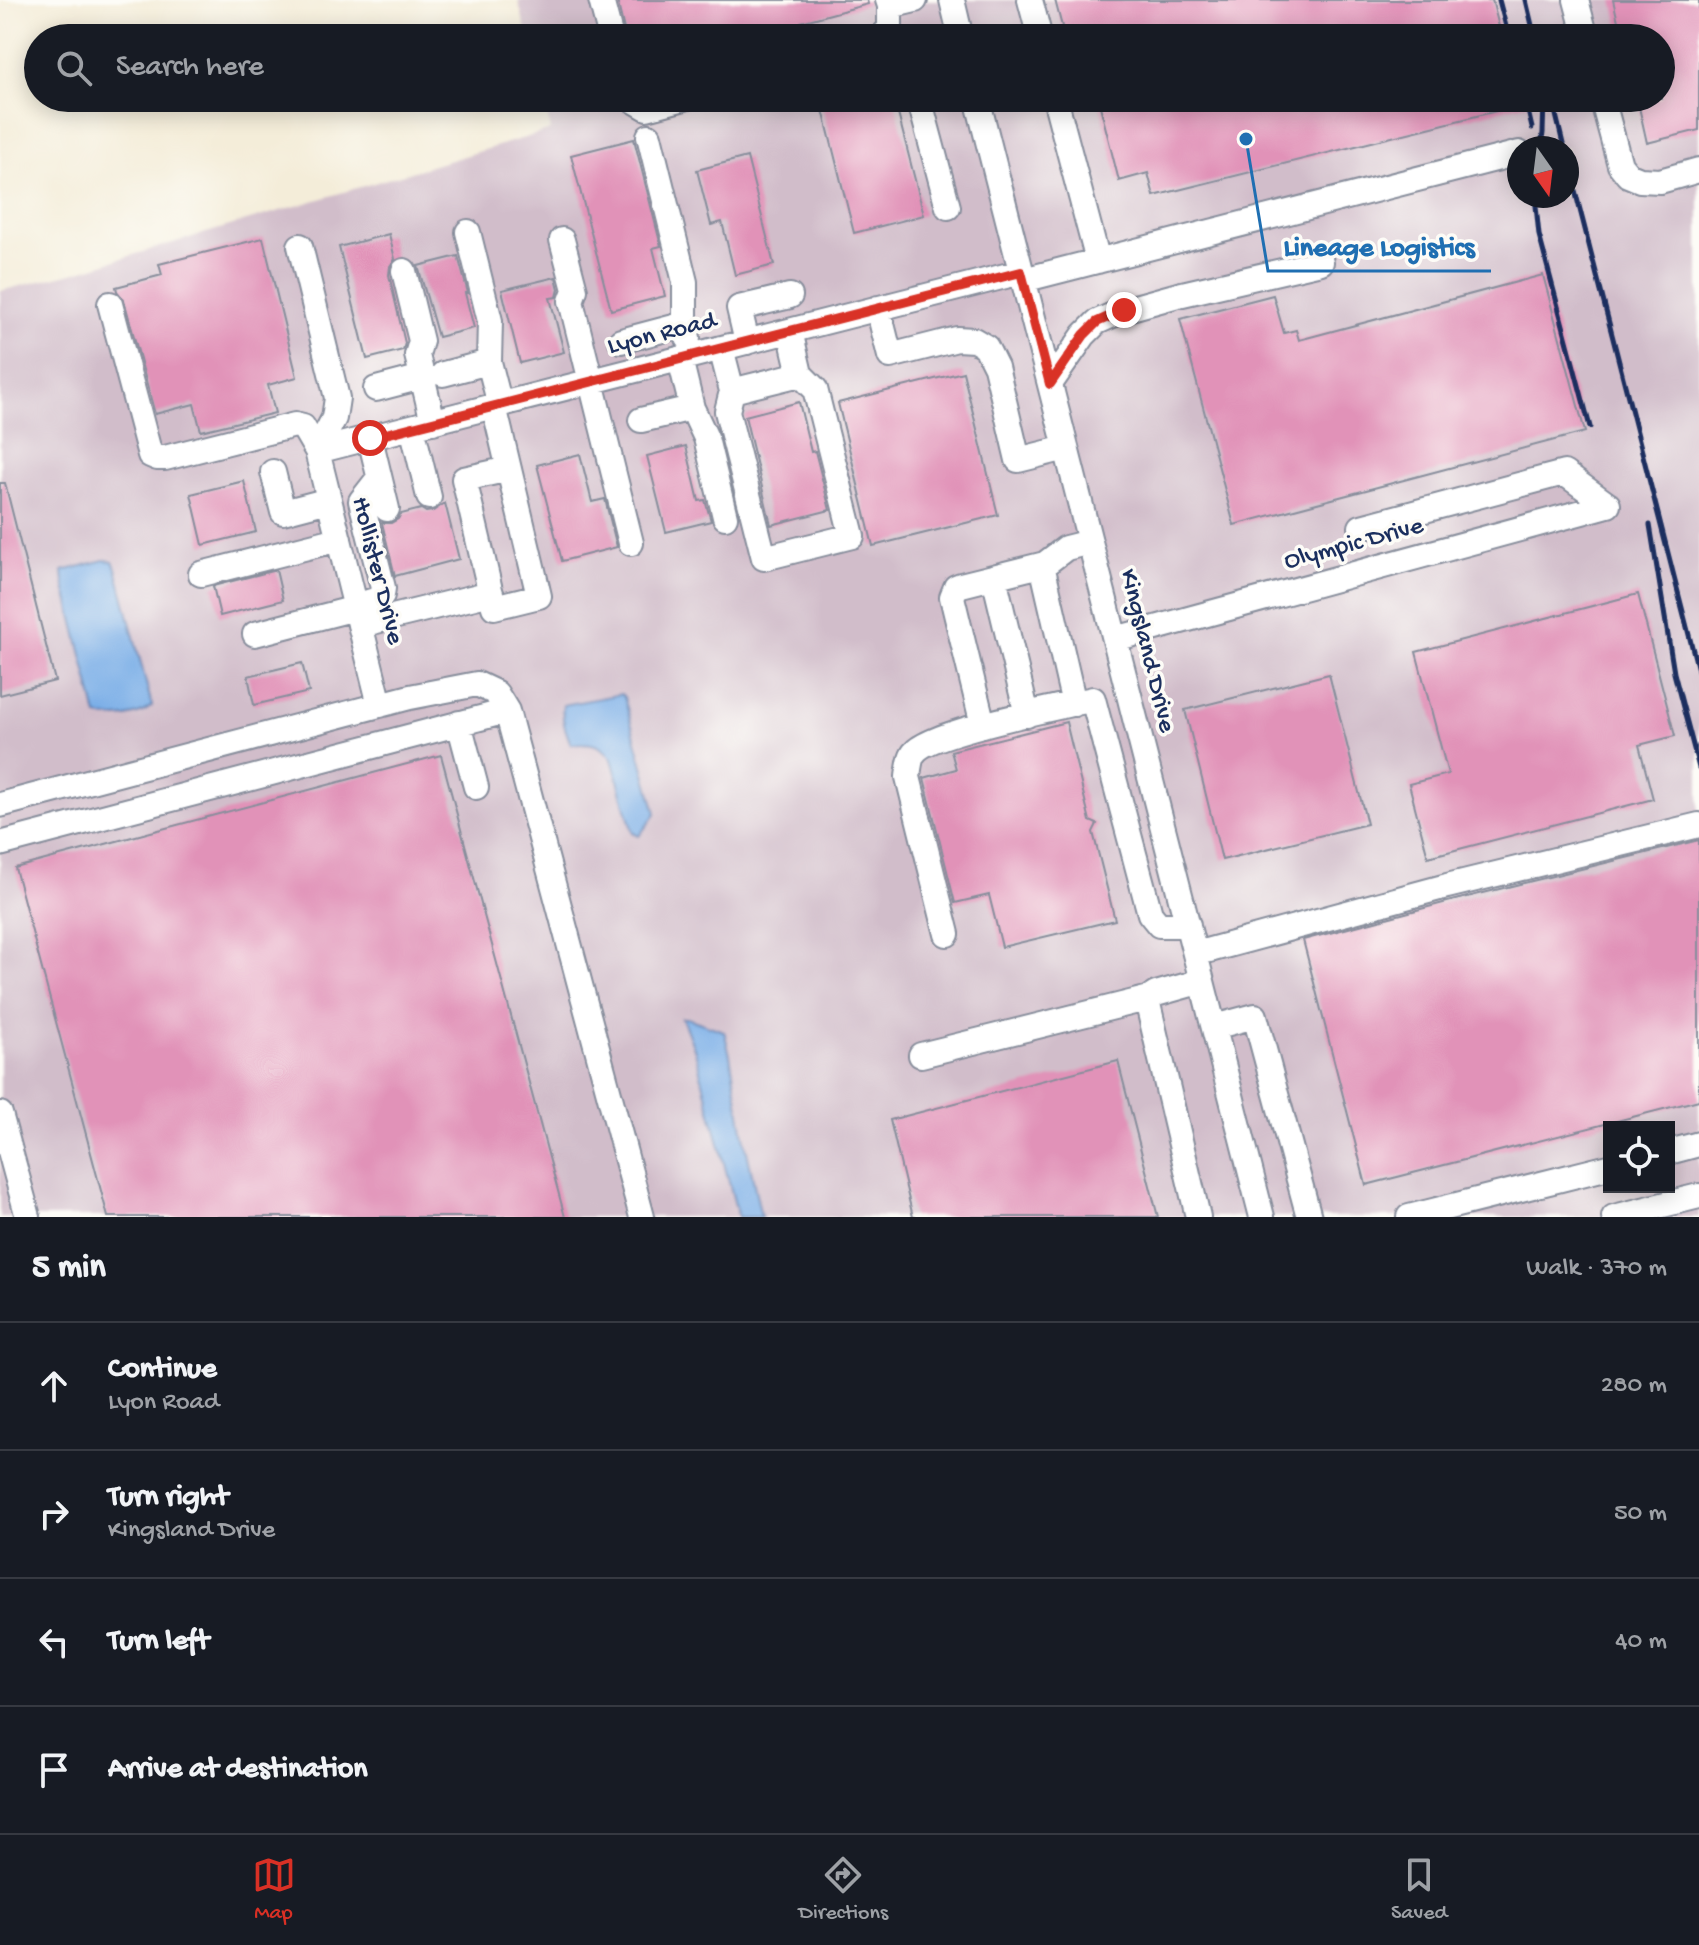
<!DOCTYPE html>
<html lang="en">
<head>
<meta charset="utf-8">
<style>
  body { margin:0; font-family:"Gochi Hand",sans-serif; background:#242831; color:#f1f3f6 }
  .controls { position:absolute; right:24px; bottom:24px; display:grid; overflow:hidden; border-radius:0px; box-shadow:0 4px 20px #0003 }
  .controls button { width:72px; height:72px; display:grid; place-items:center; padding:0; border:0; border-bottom:2px solid #363941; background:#171b24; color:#f1f3f6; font:40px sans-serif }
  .compass { position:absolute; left:1507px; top:136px; width:72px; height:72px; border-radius:50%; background:#171b24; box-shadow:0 4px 20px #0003; rotate:166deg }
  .stop { position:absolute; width:24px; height:24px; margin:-18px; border:6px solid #d93025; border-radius:50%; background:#fff }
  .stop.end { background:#d93025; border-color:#fff; box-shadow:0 2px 8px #0008 }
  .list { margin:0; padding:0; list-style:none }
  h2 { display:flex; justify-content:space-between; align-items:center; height:104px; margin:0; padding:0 32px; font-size:34px }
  h2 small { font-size:26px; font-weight:400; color:#9ea1a6 }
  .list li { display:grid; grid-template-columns:52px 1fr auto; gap:24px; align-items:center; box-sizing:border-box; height:128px; padding:0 32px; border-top:2px solid #363941 }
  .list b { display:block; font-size:30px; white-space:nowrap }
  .list p { margin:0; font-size:26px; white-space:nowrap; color:#9ea1a6 }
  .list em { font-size:26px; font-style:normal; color:#9ea1a6 }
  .icon { flex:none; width:44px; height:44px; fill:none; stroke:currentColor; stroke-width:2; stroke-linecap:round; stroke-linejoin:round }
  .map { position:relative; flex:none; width:1699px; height:1217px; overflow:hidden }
  .search { position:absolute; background:#171b24; box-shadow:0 4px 20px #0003; left:24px; right:24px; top:24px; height:88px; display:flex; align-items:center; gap:20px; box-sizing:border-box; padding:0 28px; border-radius:44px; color:#9ea1a6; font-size:30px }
  .sheet { height:616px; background:#171b24 }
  nav { display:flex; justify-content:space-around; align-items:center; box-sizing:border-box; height:112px; border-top:2px solid #363941; background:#171b24; font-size:22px; color:#9ea1a6 }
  nav a { display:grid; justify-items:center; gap:4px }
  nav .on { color:#d93025 }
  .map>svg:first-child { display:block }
  .industrial { fill:#d1bdca; fill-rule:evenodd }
  .water { fill:#7aaee7; stroke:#4a6ea2; stroke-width:2 }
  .building { fill:#e192b8 }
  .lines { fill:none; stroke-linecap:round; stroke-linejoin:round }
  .minor-casing { stroke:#888e9c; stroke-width:28 }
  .minor { stroke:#fff; stroke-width:24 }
  .rail { stroke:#1b2f5e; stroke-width:5 }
  .route { stroke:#d93025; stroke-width:10 }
  .labels { text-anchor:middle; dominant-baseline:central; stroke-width:7; stroke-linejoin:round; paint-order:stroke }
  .street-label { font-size:26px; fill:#1b2f5e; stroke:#fdfcf7 }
  .leader { fill:none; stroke:#1f6fb2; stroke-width:3 }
  .callout-dot { fill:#1f6fb2; stroke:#fdfcf7; stroke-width:3 }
  .callout-label { font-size:28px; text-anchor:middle; font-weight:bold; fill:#1f6fb2; stroke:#fdfcf7; stroke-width:7; stroke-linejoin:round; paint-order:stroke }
</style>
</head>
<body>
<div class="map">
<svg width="1699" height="1217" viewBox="0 0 1699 1217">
  <rect width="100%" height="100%" fill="#fdfcf7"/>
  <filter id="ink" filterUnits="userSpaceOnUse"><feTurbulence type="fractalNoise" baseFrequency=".0125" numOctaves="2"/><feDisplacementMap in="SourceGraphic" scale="16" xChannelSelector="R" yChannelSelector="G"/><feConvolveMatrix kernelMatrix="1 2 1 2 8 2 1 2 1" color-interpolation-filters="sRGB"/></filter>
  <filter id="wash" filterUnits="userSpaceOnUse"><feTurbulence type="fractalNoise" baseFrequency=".006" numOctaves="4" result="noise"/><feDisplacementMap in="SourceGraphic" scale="32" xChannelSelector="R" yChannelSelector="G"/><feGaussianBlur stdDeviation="1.8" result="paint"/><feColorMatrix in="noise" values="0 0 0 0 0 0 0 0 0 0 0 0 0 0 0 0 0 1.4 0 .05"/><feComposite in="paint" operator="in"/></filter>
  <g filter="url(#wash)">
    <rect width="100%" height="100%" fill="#f4edd9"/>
    <!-- industrial -->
    <path class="industrial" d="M 518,0 L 1699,0 L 1699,1217 L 0,1217 L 0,291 L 76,272 L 551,130 L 543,98 L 1661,98 L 1661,38 L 528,38 ZM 1519,148 L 1567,148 L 1567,196 L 1519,196 ZM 1609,1127 L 1669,1127 L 1669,1187 L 1609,1187 Z"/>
    <!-- water -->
    <path class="water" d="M 104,560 L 113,561 L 116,568 L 152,706 C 138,718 115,720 97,716 L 64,582 L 63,571 Z
      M 621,694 L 624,697 L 656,813 L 639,836 L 633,833 L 612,759 C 601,743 590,742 571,744 C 566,732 561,719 563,705 Z
      M 682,1018 L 687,1018 L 724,1031 L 730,1055 L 745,1142 L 761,1217 L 738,1217 L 695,1051 Z"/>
    <g id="blocks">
      <!-- building -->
      <path class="building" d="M 617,0 L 867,0 L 868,4 L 801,22 L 805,38 L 626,38 Z
        M 1055,0 L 1492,0 L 1502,38 L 1065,38 Z
        M 1613,0 L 1699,0 L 1699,130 L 1647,143 L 1637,98 L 1661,98 L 1661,38 L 1622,38 Z
        M 820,98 L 894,98 L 924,215 L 854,233 Z
        M 1098,98 L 1528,98 L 1529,103 L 1154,196 L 1148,173 L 1119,181 Z
        M 634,139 L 661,246 L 653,248 L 665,296 L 611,310 L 571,155 Z
        M 747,157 L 774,265 L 735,275 L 722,222 L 711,225 L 697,170 Z
        M 389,234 L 395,259 L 390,266 L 389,275 L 405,343 L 403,350 L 367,359 L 339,247 Z
        M 263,238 L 297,377 L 268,385 L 275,413 L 201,431 L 194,404 L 155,414 L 124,300 L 117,291 L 116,287 L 162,275 L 159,264 Z
        M 458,256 L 468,293 L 465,293 L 474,328 L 438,337 L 418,266 Z
        M 1543,275 L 1585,432 L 1234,525 L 1180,319 L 1273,295 L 1284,333 L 1296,330 L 1299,340 Z
        M 556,277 L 559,289 L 557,297 L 550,298 L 564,352 L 520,363 L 502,290 Z
        M 963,372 L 998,515 L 873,546 L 838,403 Z
        M 799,402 L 811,452 L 815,451 L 830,510 L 771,525 L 745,416 Z
        M 686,446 L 699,501 L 705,500 L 711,521 L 666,532 L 647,456 Z
        M 580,454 L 592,502 L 605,499 L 617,547 L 562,561 L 537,465 Z
        M 244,481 L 256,532 L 203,545 L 191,494 Z
        M 0,483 L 5,483 L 55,681 L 0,695 Z
        M 445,503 L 459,559 L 395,576 L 382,523 L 391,523 L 398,519 L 401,514 L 421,509 L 426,512 L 433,511 Z
        M 276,570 L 283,600 L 220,616 L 213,586 Z
        M 1638,594 L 1675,736 L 1639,745 L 1653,799 L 1428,857 L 1409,784 L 1448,774 L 1416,652 Z
        M 302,663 L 309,692 L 254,705 L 248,676 Z
        M 1329,674 L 1367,824 L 1222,860 L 1185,710 Z
        M 1066,722 L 1090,821 L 1097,824 L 1093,832 L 1115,920 L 1002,947 L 989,895 L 955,903 L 924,778 L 956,769 L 951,751 Z
        M 441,755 L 565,1217 L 108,1217 L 15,868 Z
        M 1699,840 L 1699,1100 L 1366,1185 L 1303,940 L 1451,901 Z
        M 1118,1061 L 1158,1217 L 913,1217 L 890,1120 Z"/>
    </g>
  </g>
  <g filter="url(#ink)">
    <use href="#blocks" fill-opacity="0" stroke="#888e9c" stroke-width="2"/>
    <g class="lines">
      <defs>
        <path id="minor" d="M 601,0 L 611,38
          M 888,0 L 890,6 L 915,0
          M 952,0 L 961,38
          M 1030,0 L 1040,38
          M 1576,0 L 1586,38
          M 880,38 L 890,29 L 890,6
          M 630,98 L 647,108 L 685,98
          M 919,98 L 948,207
          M 977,98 L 1262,1217
          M 1055,98 L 1098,261
          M 1602,98 L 1620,165 L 1628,175 L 1640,180 L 1660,181 L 1699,170
          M 649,136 L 685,282 L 685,324
          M 468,232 L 490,321 L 489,362 L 500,405
          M 562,240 L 575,290 L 571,301 L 631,543
          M 300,246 L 337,398 L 334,418 L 317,451
          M 404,271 L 421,341 L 417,355 L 433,422
          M 1023,280 L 1519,153
          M 110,304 L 150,455 L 157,458 L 165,458 L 295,425 L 303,427 L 317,451 L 380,705
          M 878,308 L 890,356 L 957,339 L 974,340 L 986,347 L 996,367 L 1018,460 L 1066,448
          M 621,341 L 685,324 L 688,338
          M 747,342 L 739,308 L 790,296
          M 721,348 L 732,391 L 800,374 L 790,331
          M 443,374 L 489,362
          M 1050,384 L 1084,335 L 1097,322 L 1124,310 L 1178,295 L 1321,262
          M 376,389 L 422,377
          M 732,391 L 727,411 L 764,558 L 852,536 L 815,389 L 800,374
          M 494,406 L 539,596 L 494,607 L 464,479 L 509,469
          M 692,408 L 706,438 L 725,517
          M 641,420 L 692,408 L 680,359
          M 412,427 L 429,497
          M 370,438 L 387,509
          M 317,451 L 1021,272
          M 273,472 L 283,512 L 329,500
          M 1361,527 L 1564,473 L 1608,505
          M 1042,565 L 1074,704
          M 201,574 L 339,539
          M 994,577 L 1027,715
          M 355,606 L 375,600 L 382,595 L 383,588 L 361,501 L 379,478
          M 360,625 L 491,593
          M 255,634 L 356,608
          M 1115,639 L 1608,505
          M 459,723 L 476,787
          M 983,725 L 952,597 L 956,587 L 961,585 L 1045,564 L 1066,548 L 1090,542
          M 0,805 L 410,697 L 477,684 L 496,693 L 507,711 L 642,1217
          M 0,844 L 507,711
          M 947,934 L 908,777 C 909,769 910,758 914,753 C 929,732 1061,707 1093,699 L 1150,914 L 1159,925 L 1188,925
          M 1195,954 L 1447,886 L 1699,825
          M 1214,1027 L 1255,1016 L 1309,1217
          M 921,1055 L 1150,998
          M 0,1114 L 28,1217
          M 1669,1152 L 1699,1144
          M 1198,1217 L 1148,1004 L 1150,998 L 1156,994 L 1202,981
          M 1409,1217 L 1609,1167
          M 1614,1217 L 1699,1196"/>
      </defs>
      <!-- minor casing -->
      <use href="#minor" class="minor-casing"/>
      <!-- minor -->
      <use href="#minor" class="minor"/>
      <!-- rail -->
      <path class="rail" d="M 1499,0 L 1509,38
        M 1526,0 L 1535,38
        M 1525,98 L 1532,128
        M 1552,98 L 1564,148
        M 1541,148 L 1543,133 L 1544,98
        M 1567,159 L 1699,674
        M 1535,196 L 1539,235 L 1590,427
        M 1650,525 L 1674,673 L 1699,768"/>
    </g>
  </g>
  <g class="lines" filter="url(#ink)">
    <!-- route -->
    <path class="route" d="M 370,438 L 1021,272 L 1050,384 L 1084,335 L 1097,322 L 1124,310"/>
  </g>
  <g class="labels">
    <!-- street labels -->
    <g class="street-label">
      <text transform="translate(662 335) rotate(-14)">Lyon Road</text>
      <text transform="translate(1354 545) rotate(-15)">Olympic Drive</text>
      <text transform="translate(376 571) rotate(76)">Hollister Drive</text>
      <text transform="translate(1146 651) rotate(76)">Kingsland Drive</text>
    </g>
  </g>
  <!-- callouts -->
  <path class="leader" d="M1246 139L1268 271H1491"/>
  <circle class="callout-dot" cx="1246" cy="139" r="8"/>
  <g class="callout-label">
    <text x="1379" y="255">Lineage Logistics</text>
  </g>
</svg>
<div class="controls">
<button><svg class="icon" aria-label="locate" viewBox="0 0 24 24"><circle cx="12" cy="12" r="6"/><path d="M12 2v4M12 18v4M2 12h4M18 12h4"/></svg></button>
</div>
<svg class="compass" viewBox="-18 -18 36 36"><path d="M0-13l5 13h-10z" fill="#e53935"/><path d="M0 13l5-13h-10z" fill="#9ea1a6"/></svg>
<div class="stop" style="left:370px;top:438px"></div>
<div class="stop end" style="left:1124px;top:310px"></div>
<div class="search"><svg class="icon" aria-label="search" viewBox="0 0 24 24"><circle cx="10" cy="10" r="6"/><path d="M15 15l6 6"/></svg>Search here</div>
</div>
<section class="sheet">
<h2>5 min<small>Walk · 370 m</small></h2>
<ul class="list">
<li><svg class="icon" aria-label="ahead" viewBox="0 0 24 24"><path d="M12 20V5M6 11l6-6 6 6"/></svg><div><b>Continue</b><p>Lyon Road</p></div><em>280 m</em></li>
<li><svg class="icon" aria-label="right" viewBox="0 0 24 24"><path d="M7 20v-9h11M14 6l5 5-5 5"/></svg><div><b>Turn right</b><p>Kingsland Drive</p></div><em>50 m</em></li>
<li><svg class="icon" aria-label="left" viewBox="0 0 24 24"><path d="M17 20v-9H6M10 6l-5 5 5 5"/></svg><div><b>Turn left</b></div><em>40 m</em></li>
<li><svg class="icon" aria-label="arrive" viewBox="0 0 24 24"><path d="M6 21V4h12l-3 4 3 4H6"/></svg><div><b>Arrive at destination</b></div></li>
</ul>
</section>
<nav>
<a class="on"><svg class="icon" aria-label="map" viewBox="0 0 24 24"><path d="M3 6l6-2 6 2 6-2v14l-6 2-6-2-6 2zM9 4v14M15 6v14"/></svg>Map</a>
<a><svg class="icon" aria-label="directions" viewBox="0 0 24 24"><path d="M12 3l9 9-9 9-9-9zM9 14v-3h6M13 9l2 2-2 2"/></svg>Directions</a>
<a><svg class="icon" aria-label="saved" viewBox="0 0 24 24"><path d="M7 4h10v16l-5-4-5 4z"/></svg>Saved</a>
</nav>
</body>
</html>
